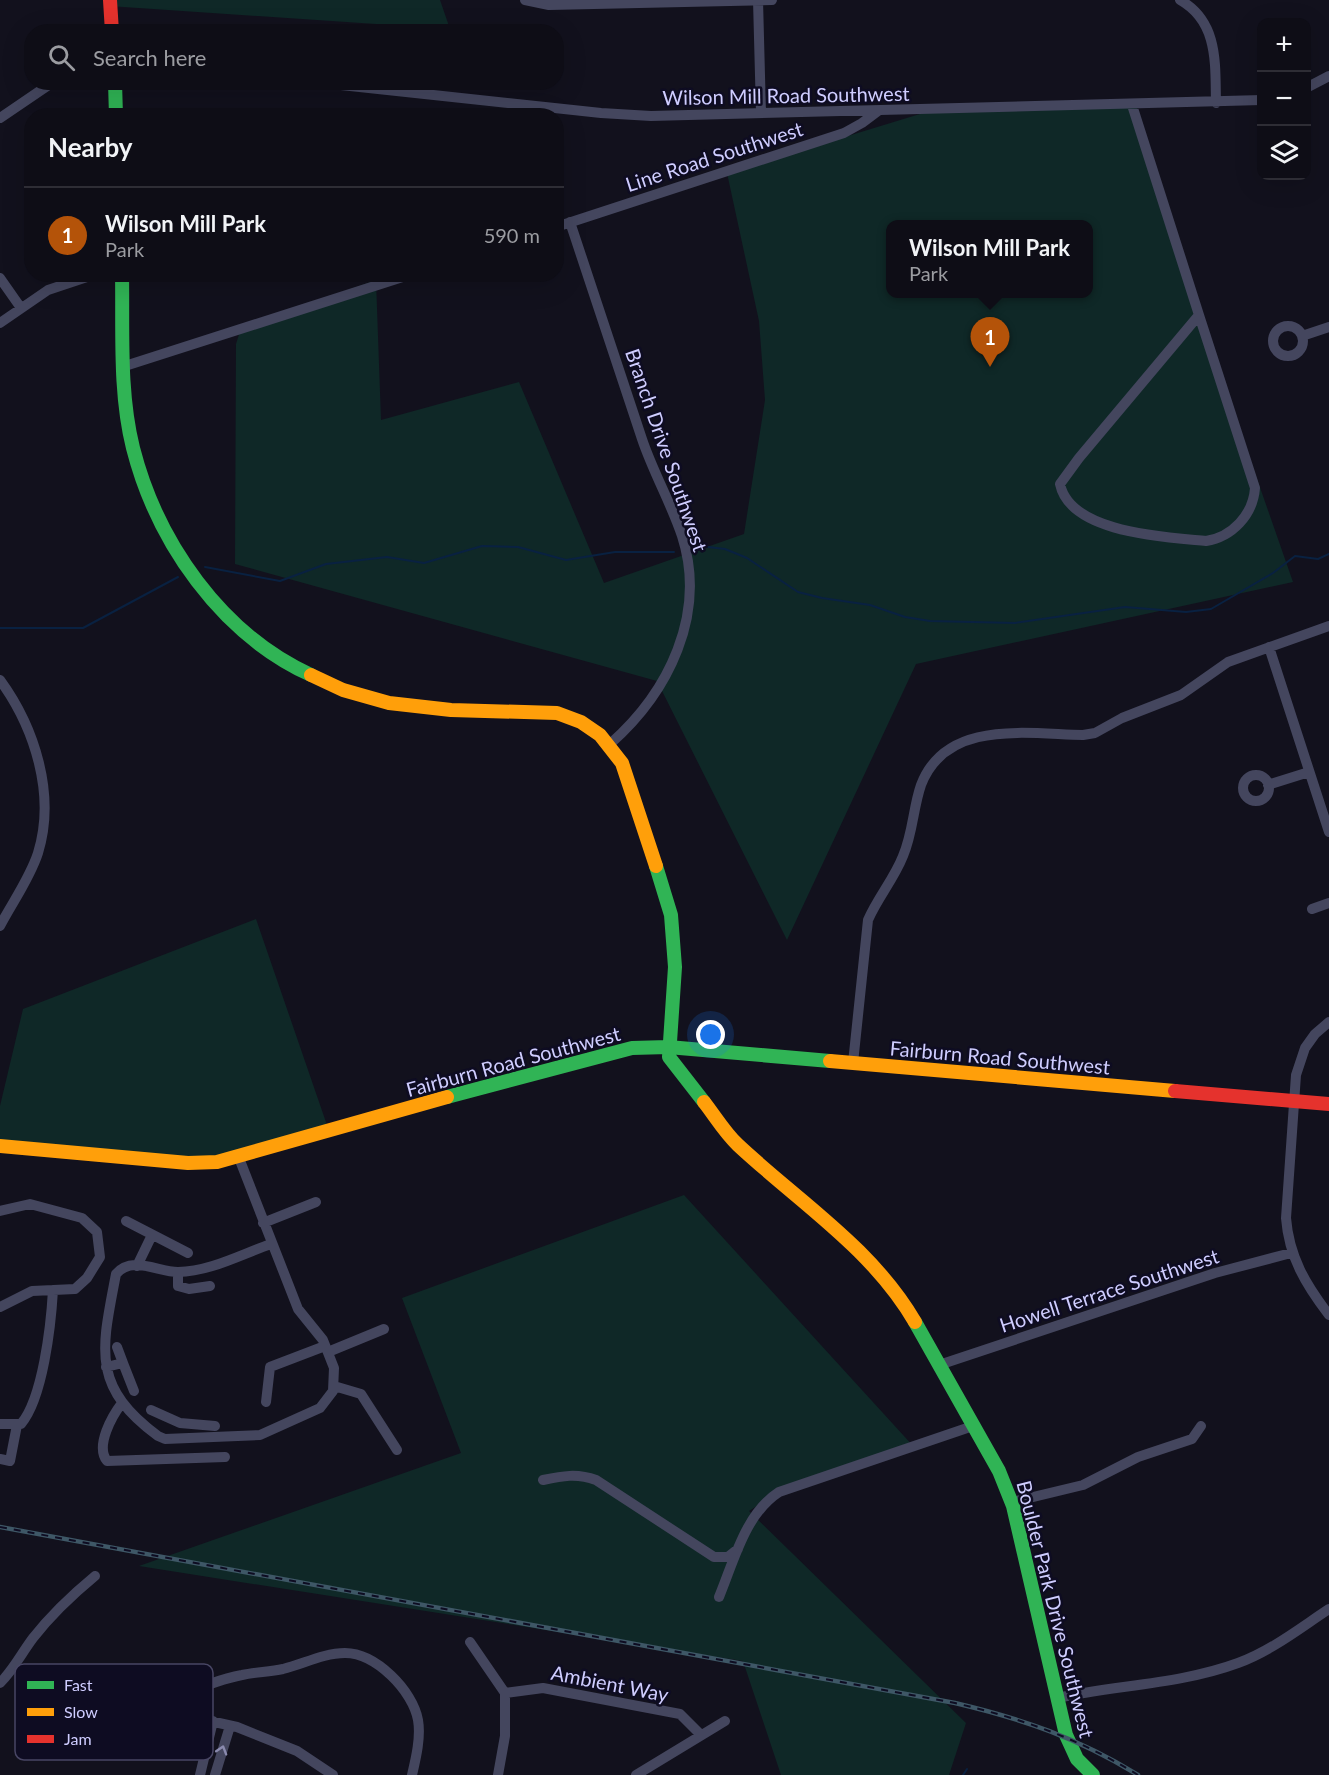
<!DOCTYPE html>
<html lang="en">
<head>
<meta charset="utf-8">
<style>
  body { margin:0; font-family:Lato,sans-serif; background:#17161f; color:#f1f3f6 }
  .controls { position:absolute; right:18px; top:18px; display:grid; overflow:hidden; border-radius:12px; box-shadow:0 6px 24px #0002 }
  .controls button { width:54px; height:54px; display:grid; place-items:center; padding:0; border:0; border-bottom:2px solid #2e2d35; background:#0e0d16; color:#f1f3f6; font:30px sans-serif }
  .you { position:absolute; left:711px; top:1035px; width:21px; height:21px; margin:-15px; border:4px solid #fff; border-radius:50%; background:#1a73e8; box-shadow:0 0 0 9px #1a73e833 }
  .badge { display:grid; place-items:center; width:39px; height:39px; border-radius:50%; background:#b45309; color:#fff; font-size:20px; font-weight:700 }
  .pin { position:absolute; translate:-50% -50px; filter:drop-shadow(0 2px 3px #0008) }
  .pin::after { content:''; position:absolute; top:32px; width:21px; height:18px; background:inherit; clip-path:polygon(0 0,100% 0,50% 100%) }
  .popup { position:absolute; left:886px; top:220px; width:207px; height:78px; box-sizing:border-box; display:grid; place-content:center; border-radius:12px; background:#0e0d16; filter:drop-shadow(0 2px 4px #0005); font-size:20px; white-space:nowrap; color:#9b9ca1 }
  .popup b { font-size:22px; color:#f1f3f6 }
  .popup::after { content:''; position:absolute; left:50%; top:100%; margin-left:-12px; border:12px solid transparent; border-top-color:#0e0d16 }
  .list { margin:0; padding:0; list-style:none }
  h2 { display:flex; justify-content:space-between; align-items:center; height:78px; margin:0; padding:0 24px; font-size:26px }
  h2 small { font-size:20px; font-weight:400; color:#9b9ca1 }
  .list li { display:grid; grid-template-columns:39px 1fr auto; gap:18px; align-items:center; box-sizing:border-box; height:96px; padding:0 24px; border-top:2px solid #2e2d35 }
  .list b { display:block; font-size:22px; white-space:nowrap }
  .list p { margin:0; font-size:20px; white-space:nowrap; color:#9b9ca1 }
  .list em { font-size:20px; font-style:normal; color:#9b9ca1 }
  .icon { flex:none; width:33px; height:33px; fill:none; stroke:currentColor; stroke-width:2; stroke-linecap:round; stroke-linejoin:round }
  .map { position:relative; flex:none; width:1329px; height:1775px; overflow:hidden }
  .search { position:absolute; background:#0e0d16; box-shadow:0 6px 24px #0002; left:24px; top:24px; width:540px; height:66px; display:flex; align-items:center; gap:15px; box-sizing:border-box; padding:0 21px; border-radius:24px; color:#9b9ca1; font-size:22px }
  .panel { position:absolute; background:#0e0d16; box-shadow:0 6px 24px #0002; left:24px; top:108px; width:540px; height:174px; border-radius:24px }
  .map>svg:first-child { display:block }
  .green { fill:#0f2827; fill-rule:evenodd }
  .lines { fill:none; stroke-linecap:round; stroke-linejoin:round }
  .stream { stroke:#092141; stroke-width:2 }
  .street { stroke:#44465e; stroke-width:10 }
  .fast { stroke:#30b455; stroke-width:14 }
  .slow { stroke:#ff9f0a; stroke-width:14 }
  .jam { stroke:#e5322d; stroke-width:14 }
  .rail-casing { stroke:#3e5766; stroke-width:4.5 }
  .rail { stroke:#0e0c22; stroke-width:2; stroke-dasharray:7; stroke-linecap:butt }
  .oneway { stroke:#8a8aae }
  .labels { text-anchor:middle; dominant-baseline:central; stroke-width:5; stroke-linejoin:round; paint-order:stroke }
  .street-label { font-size:20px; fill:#cfcdff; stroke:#0e0c22 }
  .key { fill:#0e0c22; stroke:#484664; stroke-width:1.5 }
  .key-label { font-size:16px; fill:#cfcdff }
</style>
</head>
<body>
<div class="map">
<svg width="1329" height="1775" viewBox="0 0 1329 1775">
  <rect width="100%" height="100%" fill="#12111d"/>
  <!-- green -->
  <path class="green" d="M 109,0 L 440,0 L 450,29 L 109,6 Z
    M 1136,104 L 1173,238 L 1293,582 L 916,664 L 787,940 L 657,681 L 235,564 L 236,344 L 241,328 L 376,280 L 381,420 L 519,382 L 604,583 L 744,534 L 765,400 L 759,321 L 727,173 L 933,110 ZM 891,224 L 1089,224 L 1089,294 L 891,294 Z
    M 256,919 L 328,1128 L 209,1164 L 0,1144 L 0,1106 L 23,1009 Z
    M 684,1195 L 914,1447 L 770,1498 L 749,1511 L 966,1723 L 949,1775 L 781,1775 L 743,1661 L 139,1566 L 461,1453 L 402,1298 Z"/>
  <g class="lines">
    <!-- stream -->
    <path class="stream" d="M 700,546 L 725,549 L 747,558 L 798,592 L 822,598 L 870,605 L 905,617 L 930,621 L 1015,623 L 1125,607 L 1186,612 L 1211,609 L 1273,573 L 1295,556 L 1318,559 L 1329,554
      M 205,567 L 280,581 L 326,564 L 387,557 L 424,563 L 482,546 L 518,547 L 566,560 L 615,552 L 674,552
      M 0,628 L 83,628 L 178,577
      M 963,1775 L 967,1769"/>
    <!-- street -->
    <path class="street" d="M 525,0 L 549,5 L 772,0
      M 758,0 L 761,113
      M 1180,0 C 1219,22 1215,64 1216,103
      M 313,82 L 601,113 L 651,116 L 1262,100
      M 1306,88 L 1329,76
      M 1132,105 L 1199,315
      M 0,118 L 53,82
      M 570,222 C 594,295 618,367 642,439 C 653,472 671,503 682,536 C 707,614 669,692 610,744
      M 556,227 L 844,133 L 862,123 L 878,111
      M 0,278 L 21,308
      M 1199,315 L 1255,488 C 1253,515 1232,537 1206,541 C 1165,537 1070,533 1060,484 L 1079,458 Z
      M 0,323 L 48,290 L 96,274
      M1273 341a15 15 0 1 1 30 0a15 15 0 1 1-30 0Z
      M 1302,336 L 1329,327
      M 125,366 L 412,274
      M 1269,647 L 1329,832
      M 0,680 C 35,728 56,795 38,853 C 30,878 12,903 0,926
      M1243 788a13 13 0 1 1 26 0a13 13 0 1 1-26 0Z
      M 1268,785 L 1309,772
      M 1312,909 L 1329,903
      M 1329,1022 L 1315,1034 L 1305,1048 L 1296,1075 L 1286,1218 C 1289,1257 1306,1285 1329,1315
      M 853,1063 L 868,920 C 878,897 894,879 903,856 C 913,833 913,808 921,785 C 946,719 1027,734 1083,735 L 1095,733 L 1122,718 L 1181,695 L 1228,662 L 1329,626
      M 239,1158 L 298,1309 L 323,1340 L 334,1368 L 333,1391 L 320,1408 L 260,1435 L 165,1439 L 158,1436 C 90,1386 102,1348 116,1274 C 132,1255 158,1272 178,1272 C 209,1272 242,1254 271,1244
      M 0,1211 L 30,1204 L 82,1218 L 97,1232 L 100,1257 L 87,1278 L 75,1289 L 32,1291 L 0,1307
      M 126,1221 L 188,1253
      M 263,1223 L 316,1202
      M 137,1266 L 152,1235
      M 178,1272 L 178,1286 L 189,1289 L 210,1286
      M 117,1347 L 123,1363
      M 328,1352 L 384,1329
      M 939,1365 L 1215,1273 L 1291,1253
      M 106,1367 L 123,1363 L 134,1391
      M 334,1386 L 361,1394 L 397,1450
      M 266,1402 L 270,1367 L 325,1346
      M 122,1403 C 112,1416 95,1446 107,1461 L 225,1457
      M 151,1410 L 180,1423 L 215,1426
      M 0,1424 L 21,1424 C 43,1398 51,1325 53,1290
      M 0,1459 L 10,1461 L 17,1425
      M 543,1480 C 562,1476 577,1473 596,1480 L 714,1557 L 728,1557 L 738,1549
      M 1012,1502 L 1083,1485 L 1138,1457 L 1192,1439 L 1201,1426
      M 719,1597 C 734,1561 745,1514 779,1492 L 973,1426
      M 470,1642 L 505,1693 L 505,1736 L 498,1775
      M 0,1683 C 14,1669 21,1654 33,1638 C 51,1615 72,1595 95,1576
      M 505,1693 L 543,1688 L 680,1714 L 701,1735
      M 1057,1698 C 1117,1685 1181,1684 1238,1663 C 1271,1651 1300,1628 1329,1609
      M 200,1775 L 213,1721
      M 215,1775 L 230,1726
      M 333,1775 L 297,1751 L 237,1727 L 201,1719 L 189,1709 L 181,1695 C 201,1687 221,1679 242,1675 C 256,1672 269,1672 283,1669 C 303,1664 324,1653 345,1653 C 376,1653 413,1691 418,1720 C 421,1737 416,1758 412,1775
      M 636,1775 L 725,1721"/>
    <!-- fast -->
    <path class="fast" d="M 115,82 L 116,116
      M 122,274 C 123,331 119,392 133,448 C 157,542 221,634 311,675
      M 656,866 L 671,915 L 675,967 L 669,1057 L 704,1102
      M 447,1097 L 632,1048 L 668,1047 L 830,1061
      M 915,1322 L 999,1471 L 1013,1506 L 1066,1735 L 1077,1759 L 1093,1775"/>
    <!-- slow -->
    <path class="slow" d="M 311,675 L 343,690 L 389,703 L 451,710 L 557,713 L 581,722 L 600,735 L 622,763 L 656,866
      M 830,1061 L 1175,1091
      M 704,1102 C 715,1116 725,1133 738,1145 C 799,1202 872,1248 915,1322
      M 0,1146 L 188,1163 L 217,1162 L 447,1097"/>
    <!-- jam -->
    <path class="jam" d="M 110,0 L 112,32
      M 1175,1091 L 1329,1104"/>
    <defs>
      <path id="rail" d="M 0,1527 L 955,1703 C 1023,1719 1078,1738 1138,1775"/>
    </defs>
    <!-- rail casing -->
    <use href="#rail" class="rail-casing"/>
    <!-- rail -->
    <use href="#rail" class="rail"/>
  </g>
  <!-- one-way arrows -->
  <defs><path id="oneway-chevron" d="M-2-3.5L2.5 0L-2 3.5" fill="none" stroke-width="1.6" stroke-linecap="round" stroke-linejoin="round" transform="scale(1.5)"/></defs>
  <use class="oneway" href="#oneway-chevron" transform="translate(222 1750) rotate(-73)"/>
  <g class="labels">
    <!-- street labels -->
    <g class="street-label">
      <text transform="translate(786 95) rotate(-1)">Wilson Mill Road Southwest</text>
      <text transform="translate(714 156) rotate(-18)">Line Road Southwest</text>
      <text transform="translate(667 450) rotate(71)">Branch Drive Southwest</text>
      <text transform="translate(1000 1057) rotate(5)">Fairburn Road Southwest</text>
      <text transform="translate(513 1061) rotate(-15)">Fairburn Road Southwest</text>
      <text transform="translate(1109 1290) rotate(-18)">Howell Terrace Southwest</text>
      <text transform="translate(1056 1609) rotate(76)">Boulder Park Drive Southwest</text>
      <text transform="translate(610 1683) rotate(11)">Ambient Way</text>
    </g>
  </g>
  <!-- legend -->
  <rect x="15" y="1664" width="198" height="96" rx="9" class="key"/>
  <rect x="27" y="1681" width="27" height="8" fill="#30b455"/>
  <rect x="27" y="1708" width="27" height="8" fill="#ff9f0a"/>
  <rect x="27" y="1735" width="27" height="8" fill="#e5322d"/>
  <g class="key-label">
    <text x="64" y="1691">Fast</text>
    <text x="64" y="1718">Slow</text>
    <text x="64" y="1745">Jam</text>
  </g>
</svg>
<div class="controls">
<button>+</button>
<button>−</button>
<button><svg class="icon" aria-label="layers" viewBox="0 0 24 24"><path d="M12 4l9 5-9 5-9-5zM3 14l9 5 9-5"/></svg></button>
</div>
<div class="you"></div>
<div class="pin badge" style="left:990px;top:367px">1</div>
<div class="popup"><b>Wilson Mill Park</b>Park</div>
<div class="search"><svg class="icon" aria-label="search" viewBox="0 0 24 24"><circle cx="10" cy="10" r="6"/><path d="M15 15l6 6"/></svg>Search here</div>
<section class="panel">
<h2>Nearby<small></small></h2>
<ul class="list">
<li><span class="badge">1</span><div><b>Wilson Mill Park</b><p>Park</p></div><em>590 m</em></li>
</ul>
</section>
</div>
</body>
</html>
